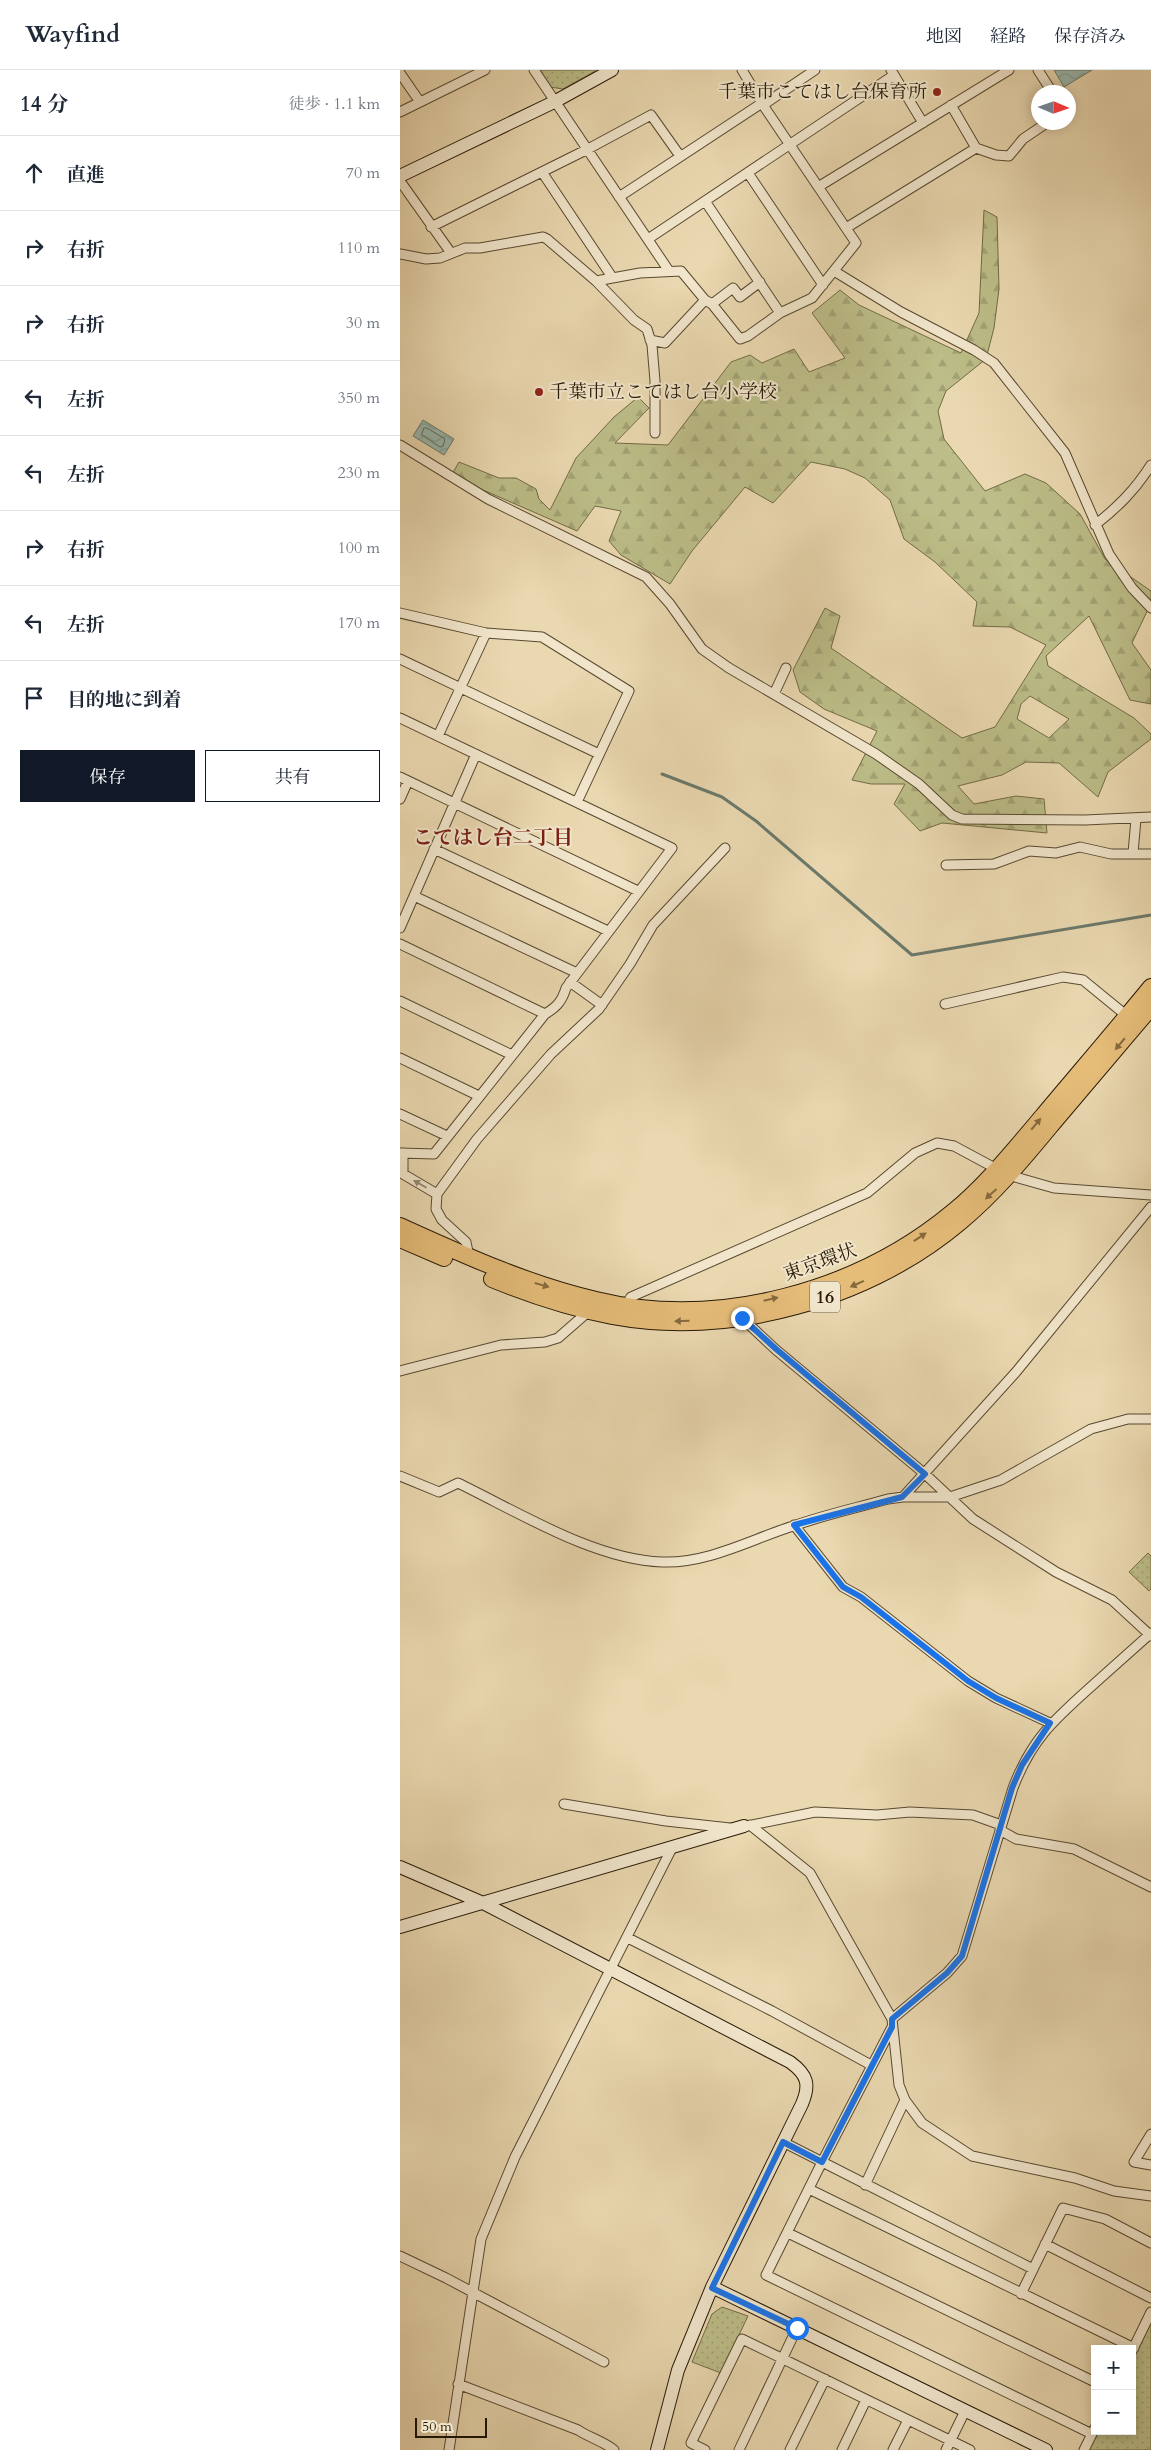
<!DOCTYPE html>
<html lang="ja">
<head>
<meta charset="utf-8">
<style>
  body { margin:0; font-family:Cardo,"Noto Serif JP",serif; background:#f6f6f7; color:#1f2937 }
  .controls { position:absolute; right:15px; bottom:15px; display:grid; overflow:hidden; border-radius:0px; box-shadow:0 2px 12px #0003 }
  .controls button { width:45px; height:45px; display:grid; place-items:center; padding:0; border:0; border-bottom:1px solid #e0e1e3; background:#fff; color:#1f2937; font:25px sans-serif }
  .compass { position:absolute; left:631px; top:15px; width:45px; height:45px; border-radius:50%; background:#fff; box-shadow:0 2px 12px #0003; rotate:92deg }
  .scale { position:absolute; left:15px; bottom:12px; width:72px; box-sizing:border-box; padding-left:5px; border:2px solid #271905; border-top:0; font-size:14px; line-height:18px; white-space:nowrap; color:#271905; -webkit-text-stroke:4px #f1e6cc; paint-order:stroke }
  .stop { position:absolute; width:15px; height:15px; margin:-11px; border:4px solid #1a73e8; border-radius:50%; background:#fff }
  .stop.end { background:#1a73e8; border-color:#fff; box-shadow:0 1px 5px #0008 }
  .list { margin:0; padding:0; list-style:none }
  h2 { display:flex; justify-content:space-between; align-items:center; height:65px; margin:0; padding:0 20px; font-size:21px }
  h2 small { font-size:16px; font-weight:400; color:#747a83 }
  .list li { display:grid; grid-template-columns:32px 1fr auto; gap:15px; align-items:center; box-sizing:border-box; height:75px; padding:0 20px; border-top:1px solid #e0e1e3 }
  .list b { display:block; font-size:19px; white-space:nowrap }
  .list em { font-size:16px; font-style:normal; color:#747a83 }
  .actions { display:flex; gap:10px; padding:15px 20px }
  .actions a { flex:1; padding:11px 0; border:1px solid #111827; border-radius:0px; text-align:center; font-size:18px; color:#111827 }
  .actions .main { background:#111827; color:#fff }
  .icon { flex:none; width:28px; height:28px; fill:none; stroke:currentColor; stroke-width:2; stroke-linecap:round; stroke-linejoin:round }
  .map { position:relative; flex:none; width:751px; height:2380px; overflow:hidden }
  header { display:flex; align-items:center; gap:30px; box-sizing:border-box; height:70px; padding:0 25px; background:#fff; border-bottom:1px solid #e0e1e3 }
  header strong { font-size:24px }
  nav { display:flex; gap:28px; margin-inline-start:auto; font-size:18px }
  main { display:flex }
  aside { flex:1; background:#fff }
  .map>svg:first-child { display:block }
  .forest { fill:url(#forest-firs); stroke:#726b46; fill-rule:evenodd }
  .park { fill:url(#park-dots); stroke:#726b46 }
  .water { fill:url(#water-waves); stroke:#6b796b }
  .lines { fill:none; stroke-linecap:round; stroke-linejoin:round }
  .shore { stroke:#60695a; stroke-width:1 }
  .stream { stroke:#6b796b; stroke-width:3 }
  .street-casing { stroke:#584930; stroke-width:11 }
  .secondary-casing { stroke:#271905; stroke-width:14 }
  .highway-casing { stroke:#271905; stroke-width:18 }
  .street { stroke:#f1e6cc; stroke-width:9 }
  .secondary { stroke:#f1e6cc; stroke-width:12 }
  .highway { stroke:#e5bc78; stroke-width:16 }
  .oneway { fill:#866a3e }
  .oneway2 { fill:#968a72 }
  .route { stroke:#1a73e8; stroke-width:6 }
  .poi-dot { fill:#8f2418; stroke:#f1e6cc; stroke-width:2 }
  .labels { text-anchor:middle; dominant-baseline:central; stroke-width:4; stroke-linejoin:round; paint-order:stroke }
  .shield { fill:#f1e6cc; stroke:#645641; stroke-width:1 }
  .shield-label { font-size:18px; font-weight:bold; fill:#271905 }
  .poi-label { font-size:19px; fill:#271905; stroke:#f1e6cc; text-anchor:end }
  .street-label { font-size:19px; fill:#271905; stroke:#f1e6cc }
  .neighbourhood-label { font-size:20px; font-weight:bold; fill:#7a1f14; stroke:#f1e6cc }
</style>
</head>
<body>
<header>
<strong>Wayfind</strong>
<nav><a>地図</a><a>経路</a><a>保存済み</a></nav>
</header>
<main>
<aside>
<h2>14 分<small>徒歩 · 1.1 km</small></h2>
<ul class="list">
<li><svg class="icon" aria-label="ahead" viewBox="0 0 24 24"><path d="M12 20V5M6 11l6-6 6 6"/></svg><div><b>直進</b></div><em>70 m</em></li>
<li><svg class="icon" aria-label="right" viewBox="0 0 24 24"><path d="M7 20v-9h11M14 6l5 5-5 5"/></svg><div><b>右折</b></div><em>110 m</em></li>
<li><svg class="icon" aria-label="right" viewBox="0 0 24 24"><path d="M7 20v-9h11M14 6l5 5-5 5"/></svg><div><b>右折</b></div><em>30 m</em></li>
<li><svg class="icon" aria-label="left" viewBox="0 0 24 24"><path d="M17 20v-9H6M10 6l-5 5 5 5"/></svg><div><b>左折</b></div><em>350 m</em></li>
<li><svg class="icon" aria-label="left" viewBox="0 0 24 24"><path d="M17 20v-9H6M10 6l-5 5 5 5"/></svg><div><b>左折</b></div><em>230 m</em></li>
<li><svg class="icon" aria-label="right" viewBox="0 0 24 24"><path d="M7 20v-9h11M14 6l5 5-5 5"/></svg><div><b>右折</b></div><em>100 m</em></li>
<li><svg class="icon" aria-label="left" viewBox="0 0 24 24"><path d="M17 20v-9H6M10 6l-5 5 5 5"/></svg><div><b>左折</b></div><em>170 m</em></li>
<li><svg class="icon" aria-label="arrive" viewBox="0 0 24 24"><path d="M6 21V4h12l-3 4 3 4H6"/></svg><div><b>目的地に到着</b></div></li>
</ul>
<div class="actions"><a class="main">保存</a><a>共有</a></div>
</aside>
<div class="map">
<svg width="751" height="2380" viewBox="0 0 751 2380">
  <defs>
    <pattern id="forest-firs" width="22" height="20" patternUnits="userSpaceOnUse" patternTransform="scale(1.25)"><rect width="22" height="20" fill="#bcbd88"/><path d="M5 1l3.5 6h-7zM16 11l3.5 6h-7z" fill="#a2a274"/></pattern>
    <pattern id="park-dots" width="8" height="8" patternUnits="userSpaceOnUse" patternTransform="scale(1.25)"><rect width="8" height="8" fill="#bcbd88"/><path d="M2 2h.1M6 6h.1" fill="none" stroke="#a2a274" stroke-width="1.8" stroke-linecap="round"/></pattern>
    <pattern id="water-waves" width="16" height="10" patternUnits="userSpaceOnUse" patternTransform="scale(1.25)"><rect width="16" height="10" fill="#98b9af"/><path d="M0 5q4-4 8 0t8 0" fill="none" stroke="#839e95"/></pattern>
  </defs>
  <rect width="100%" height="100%" fill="#ead8b0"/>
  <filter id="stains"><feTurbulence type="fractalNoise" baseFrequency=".004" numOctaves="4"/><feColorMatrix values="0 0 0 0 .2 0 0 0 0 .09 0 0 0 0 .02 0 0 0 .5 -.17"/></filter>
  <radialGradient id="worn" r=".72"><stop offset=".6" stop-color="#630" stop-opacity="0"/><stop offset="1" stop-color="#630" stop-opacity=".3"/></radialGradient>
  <!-- forest -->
  <path class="forest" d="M 584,140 L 597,147 L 599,219 L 594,258 L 586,289 L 546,321 L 538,341 L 544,369 L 585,421 L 625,404 L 646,413 L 680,444 L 705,489 L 751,521 L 751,533 L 732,573 L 751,600 L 751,634 L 730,630 L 689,546 L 646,586 L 648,596 L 734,648 L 751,664 L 751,669 L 708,702 L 698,727 L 659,693 L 626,692 L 602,705 L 558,716 L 574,734 L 616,726 L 644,729 L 647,763 L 542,753 L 520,761 L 494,734 L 505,714 L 471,714 L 452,710 L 477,661 L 424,639 L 400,622 L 393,600 L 425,538 L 440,546 L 431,578 L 562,668 L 595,657 L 646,575 L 610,557 L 573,556 L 577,532 L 535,492 L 504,469 L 490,430 L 465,408 L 445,399 L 411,392 L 373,433 L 345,417 L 292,481 L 270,514 L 221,485 L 209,471 L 221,441 L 195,436 L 177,461 L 51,406 L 59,392 L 99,408 L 116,408 L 136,419 L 139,429 L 150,440 L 176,388 L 214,347 L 238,327 L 249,338 L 215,373 L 268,375 L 331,292 L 350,285 L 362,293 L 394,279 L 409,302 L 445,288 L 412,243 L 440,220 L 459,235 L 561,283 L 579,243 ZM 630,626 L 669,649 L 649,668 L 617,649 L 621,634 Z"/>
  <!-- park -->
  <path class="park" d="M 139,0 L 197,0 L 163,19 L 150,17 Z
    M 748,1483 L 751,1486 L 751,1519 L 749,1521 L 729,1502 Z
    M 322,2237 L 348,2246 L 321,2303 L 292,2292 L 312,2244 Z
    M 751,2253 L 751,2380 L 688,2380 L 698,2361 L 732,2361 L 732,2291 Z"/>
  <!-- water -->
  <path class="water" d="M 654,0 L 692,0 L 664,17 Z
    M 23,350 L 54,369 L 44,385 L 13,366 Z"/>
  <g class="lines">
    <!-- shore -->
    <path class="shore" d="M 24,358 L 27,358 L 45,369 L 43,376 L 40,377 L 22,365 Z"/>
    <!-- stream -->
    <path class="stream" d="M 262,704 L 322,727 L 356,751 L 512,885 L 751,845"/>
    <defs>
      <path id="street" d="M 134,0 L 269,201
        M 491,0 L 523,53
        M 638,0 L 652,22
        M 0,3 L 20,32
        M 363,35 L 415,0
        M 551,35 L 576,78 L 596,85 L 609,86 L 623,69 L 648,52
        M 0,42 L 85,0
        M 142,102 L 212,207
        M 348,103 L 423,215
        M 0,111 L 51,183
        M 418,117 L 609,0
        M 219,127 L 362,33
        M 305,131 L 380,243
        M 31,157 L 188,79 L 251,45 L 280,86
        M 446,158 L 576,78
        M 248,169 L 494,5
        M 0,184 L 26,189 L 40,188 L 65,178 L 80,178 L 143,167 L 147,169 L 196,211 L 234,250 L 247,259 L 252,275 L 255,311 L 255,363
        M 434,201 L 501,242 L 574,280 L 594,293 L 665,383 L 709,484 L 732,518 L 751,538
        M 196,211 L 240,203 L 281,201 L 305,230 L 312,234 L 340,269 L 348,266 L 380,243 L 412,228 L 456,173 L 363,35 L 342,0
        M 312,234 L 333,218 L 340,227 L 360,212
        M 250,270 L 265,273 L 305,230
        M 0,375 L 88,429 L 246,507 L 270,534 L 302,579 L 329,598 L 476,684 L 519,714 L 552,745 L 562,749 L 685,750 L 751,747
        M 695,455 C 718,437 735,420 751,395
        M 0,543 L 86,563 L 142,567 L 229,621 L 177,732
        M 0,589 L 199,684
        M 374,624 L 386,598
        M 0,648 L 272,778 L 166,918 C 162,931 157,937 145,944 L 34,1084 L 0,1083
        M 38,666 L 86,563
        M 0,707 L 238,821
        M 0,729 L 8,711
        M 34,779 L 208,861
        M 733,783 L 736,749
        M 546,795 L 594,794 L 629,781 L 656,783 L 680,777 L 711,784 L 751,784
        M 14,826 L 177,903
        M 0,858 L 76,684
        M 0,874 L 145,944
        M 170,912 L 202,935
        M 0,931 L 112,985
        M 545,934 L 663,907 L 683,910 L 727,946
        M 0,988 L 79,1026
        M 0,1044 L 47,1066
        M 3,1083 L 3,1104 L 37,1124
        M 69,1187 L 66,1172 L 42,1150 L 36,1139 L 37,1124 L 77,1069 L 151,984 L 199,939 L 230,894 L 253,855 L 325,778
        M 226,1235 L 231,1227 L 467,1123 L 515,1083 L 537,1073 L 554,1076 L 608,1105 L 654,1118 L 751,1125
        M 342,1248 L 375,1279 L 525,1404 L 573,1449 L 656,1502 L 712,1530 L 751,1566
        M 0,1301 L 101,1275 L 145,1272 L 158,1268 L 189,1241
        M 0,1406 L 39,1422 L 58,1413 C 118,1442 195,1490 262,1492 C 307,1494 352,1469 393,1456 C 424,1445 456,1438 488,1429 L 503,1427 L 550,1427 L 601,1410 L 691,1359 L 728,1349 L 751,1349
        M 503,1427 L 616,1302 L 751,1137
        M 394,1455 L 443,1517 L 461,1527 L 568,1611 L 596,1628 L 650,1653
        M 164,1734 L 266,1751 L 330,1758
        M 350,1755 L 410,1803 L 492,1949 L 499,2015 L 505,2030 L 522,2053 L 572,2086 L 675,2108 L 714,2121 L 751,2126
        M 347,1756 L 415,1742 L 477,1745 L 510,1742 L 573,1745 L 601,1755
        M 600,1760 L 616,1769 L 674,1779 L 751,1817
        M 228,1868 L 372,1941 L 471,1995
        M 492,1949 L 547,1903 L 562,1886 L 613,1718 C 632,1668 655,1649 694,1614 C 713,1597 732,1580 751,1563
        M 492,1957 L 422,2092 L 366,2205 L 692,2364
        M 751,2064 L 734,2092 L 751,2095
        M 383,2072 L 633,2199
        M 465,2115 L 505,2030
        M 409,2119 L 734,2278
        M 388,2163 L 695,2312
        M 645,2174 L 751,2228
        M 0,2186 L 46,2208 L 204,2292
        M 621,2224 L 663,2138 L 705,2149 L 751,2173
        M 732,2281 L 751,2242
        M 58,2314 L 178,2360 C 190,2368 203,2371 214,2380
        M 49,2380 L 81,2169 L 115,2087 L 273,1776
        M 305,2380 L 291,2373 L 342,2269 L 570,2380
        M 339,2380 L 397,2258
        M 390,2380 L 425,2309
        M 442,2380 L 466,2330
        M 493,2380 L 508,2350
        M 546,2380 L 565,2341
        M 684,2380 L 695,2358"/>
      <path id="secondary" d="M 0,106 L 154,32 L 212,0
        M 0,1797 L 83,1833 L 390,1992 C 408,2005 410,2015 402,2034 L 312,2217 L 278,2300 L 257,2380
        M 0,1857 L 344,1756
        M 312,2217 L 646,2380"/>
      <path id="highway" d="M 0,1156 C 64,1185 127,1214 196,1230 C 318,1260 458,1221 553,1142 C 586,1115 614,1080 642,1047 C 678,1004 715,961 751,917
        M 0,1169 L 44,1188
        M 92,1209 C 131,1225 171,1238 212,1246 C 331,1268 468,1229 560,1152 C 595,1123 623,1089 652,1054 C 685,1015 718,976 751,937"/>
    </defs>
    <!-- street casing -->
    <use href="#street" class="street-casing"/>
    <!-- secondary casing -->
    <use href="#secondary" class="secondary-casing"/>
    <!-- highway casing -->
    <use href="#highway" class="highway-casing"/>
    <!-- street -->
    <use href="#street" class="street"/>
    <!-- secondary -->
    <use href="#secondary" class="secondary"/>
    <!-- highway -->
    <use href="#highway" class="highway"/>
  </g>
  <!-- one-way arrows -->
  <defs><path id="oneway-solid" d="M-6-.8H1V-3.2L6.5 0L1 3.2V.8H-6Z" transform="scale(1.25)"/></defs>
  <g class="oneway">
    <use href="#oneway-solid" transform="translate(720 974) rotate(130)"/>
    <use href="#oneway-solid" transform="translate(636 1054) rotate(-50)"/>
    <use href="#oneway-solid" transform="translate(591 1124) rotate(138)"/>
    <use href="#oneway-solid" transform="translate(520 1167) rotate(-33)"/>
    <use href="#oneway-solid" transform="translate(457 1214) rotate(156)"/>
    <use href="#oneway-solid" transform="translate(142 1215) rotate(16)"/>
    <use href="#oneway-solid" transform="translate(371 1229) rotate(-13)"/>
    <use href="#oneway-solid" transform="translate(282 1251) rotate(179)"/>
  </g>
  <use class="oneway2" href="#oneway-solid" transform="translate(20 1114) rotate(-150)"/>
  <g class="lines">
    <!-- route -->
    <path class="route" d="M 342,1248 L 376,1279 L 525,1404 L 502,1427 L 394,1455 L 443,1517 L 461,1527 L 568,1611 L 596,1628 L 650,1653 L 622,1695 L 612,1718 L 562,1886 L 547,1903 L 492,1949 L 492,1957 L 422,2092 L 383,2072 L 312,2218 L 397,2258"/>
  </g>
  <!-- markers -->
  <g class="poi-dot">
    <circle cx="537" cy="22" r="5"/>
    <circle cx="139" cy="322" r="5"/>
  </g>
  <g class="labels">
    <!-- shield labels -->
    <rect class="shield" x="410" y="1211.5" width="30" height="31" rx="4"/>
    <g class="shield-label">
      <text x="425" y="1227">16</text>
    </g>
    <!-- poi labels -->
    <g class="poi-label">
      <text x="527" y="22">千葉市こてはし台保育所</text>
      <text x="149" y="322" text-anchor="start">千葉市立こてはし台小学校</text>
    </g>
    <!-- street labels -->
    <g class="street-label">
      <text transform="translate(420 1192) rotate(-20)">東京環状</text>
    </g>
    <!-- neighbourhood labels -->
    <g class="neighbourhood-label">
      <text x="93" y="767">こてはし台二丁目</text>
    </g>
  </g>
  <rect width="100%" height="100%" filter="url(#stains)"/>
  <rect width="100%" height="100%" fill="url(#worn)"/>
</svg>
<div class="controls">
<button>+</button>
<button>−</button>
</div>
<svg class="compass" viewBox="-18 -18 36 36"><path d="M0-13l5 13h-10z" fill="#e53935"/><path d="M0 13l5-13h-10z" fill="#747a83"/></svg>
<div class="scale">50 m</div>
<div class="stop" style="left:397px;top:2258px"></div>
<div class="stop end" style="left:342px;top:1248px"></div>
</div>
</main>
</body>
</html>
